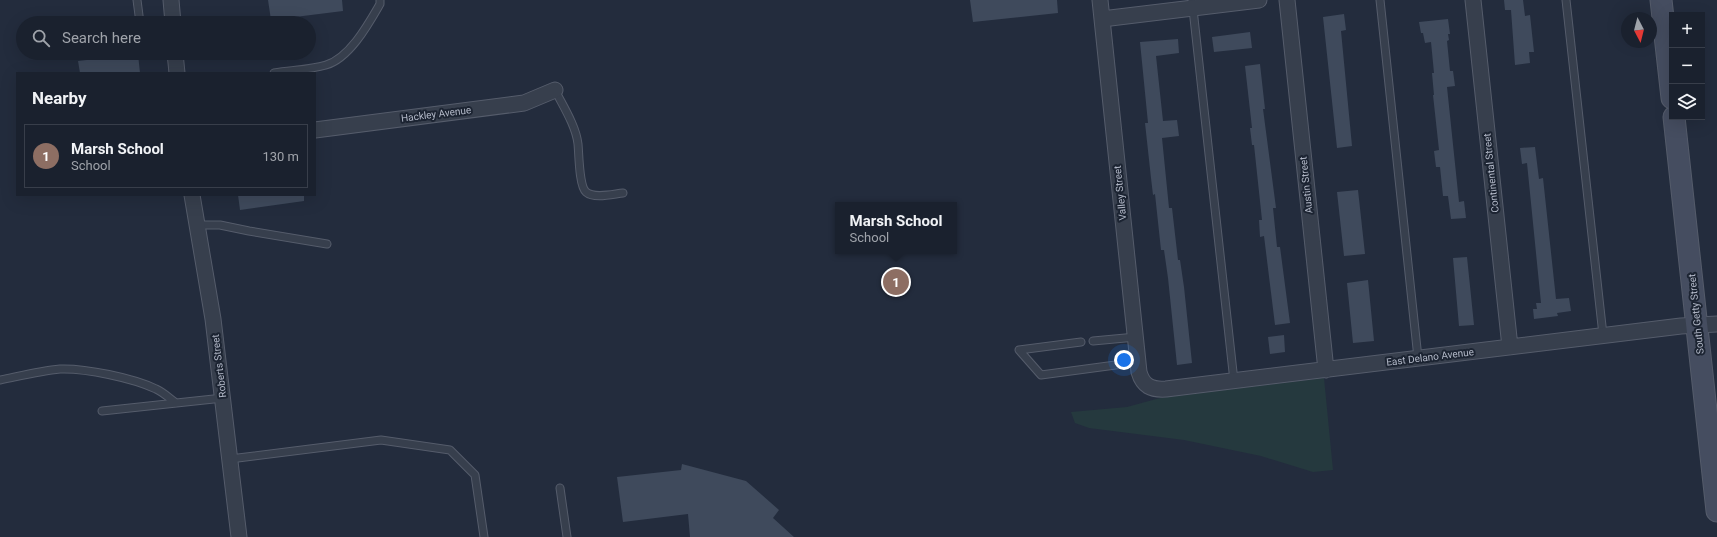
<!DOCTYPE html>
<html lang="en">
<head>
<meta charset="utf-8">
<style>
  body { margin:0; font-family:Roboto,sans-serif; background:#272e3a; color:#f1f3f6 }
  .controls { position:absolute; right:12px; top:12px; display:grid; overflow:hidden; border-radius:0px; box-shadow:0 4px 16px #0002 }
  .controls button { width:36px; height:36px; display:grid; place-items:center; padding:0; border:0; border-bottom:1px solid #383e4a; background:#1a212e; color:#f1f3f6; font:20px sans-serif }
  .compass { position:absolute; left:1621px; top:12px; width:36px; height:36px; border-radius:50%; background:#1a212e; box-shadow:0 4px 16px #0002; rotate:173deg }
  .you { position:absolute; left:1124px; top:360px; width:14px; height:14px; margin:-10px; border:3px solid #fff; border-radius:50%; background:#1a73e8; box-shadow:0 0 0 6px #1a73e833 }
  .badge { display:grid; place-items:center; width:26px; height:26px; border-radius:50%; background:#87abf9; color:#fff; font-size:13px; font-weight:700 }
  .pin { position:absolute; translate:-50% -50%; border:2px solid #fff; box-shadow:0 1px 4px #0006 }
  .popup { position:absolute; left:835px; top:202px; width:122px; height:52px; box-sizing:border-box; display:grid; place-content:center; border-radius:0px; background:#1a212e; filter:drop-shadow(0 1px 3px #0005); font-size:13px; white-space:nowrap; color:#9fa3aa }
  .popup b { font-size:15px; color:#f1f3f6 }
  .popup::after { content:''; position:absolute; left:50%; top:100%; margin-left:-8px; border:8px solid transparent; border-top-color:#1a212e }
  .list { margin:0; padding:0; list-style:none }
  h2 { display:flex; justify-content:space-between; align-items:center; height:52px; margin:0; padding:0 16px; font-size:17px }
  h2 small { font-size:13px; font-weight:400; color:#9fa3aa }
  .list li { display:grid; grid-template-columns:26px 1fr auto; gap:12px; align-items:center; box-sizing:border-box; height:64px; margin:0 8px 8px; padding:0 8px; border:1px solid #383e4a; border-radius:0px }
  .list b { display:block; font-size:15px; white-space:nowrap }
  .list p { margin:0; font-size:13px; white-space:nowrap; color:#9fa3aa }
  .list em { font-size:13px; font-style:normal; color:#9fa3aa }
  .icon { flex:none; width:22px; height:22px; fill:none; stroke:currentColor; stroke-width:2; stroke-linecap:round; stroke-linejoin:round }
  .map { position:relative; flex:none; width:1717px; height:537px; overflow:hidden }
  .search { position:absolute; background:#1a212e; box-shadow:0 4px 16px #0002; left:16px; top:16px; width:300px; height:44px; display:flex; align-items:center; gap:10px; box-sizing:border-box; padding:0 14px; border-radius:22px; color:#9fa3aa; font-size:15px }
  .panel { position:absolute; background:#1a212e; box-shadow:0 4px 16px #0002; left:16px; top:72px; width:300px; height:124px; border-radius:0px }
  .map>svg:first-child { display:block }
  .green { fill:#25393e }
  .building { fill:#3f4a5c }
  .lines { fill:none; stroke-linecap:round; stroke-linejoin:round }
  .lane-casing { stroke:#555c6b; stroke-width:9 }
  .street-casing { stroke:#555c6b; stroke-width:17 }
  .secondary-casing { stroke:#555c6b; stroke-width:23 }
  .lane { stroke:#373f4d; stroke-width:7 }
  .street { stroke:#373f4d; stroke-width:15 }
  .secondary { stroke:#454d60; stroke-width:21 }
  .labels { text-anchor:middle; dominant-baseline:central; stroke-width:4; stroke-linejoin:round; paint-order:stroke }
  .street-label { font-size:10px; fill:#b3b9c8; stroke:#1c2432 }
</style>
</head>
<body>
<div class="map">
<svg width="1717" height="537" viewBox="0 0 1717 537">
  <rect width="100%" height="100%" fill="#232c3d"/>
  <!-- green -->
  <path class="green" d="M 1324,378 L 1333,470 L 1313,472 L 1261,456 L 1184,440 L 1089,428 L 1075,423 L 1071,412 L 1127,407 L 1160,398 Z"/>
  <!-- building -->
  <path class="building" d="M 268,0 L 342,0 L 343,11 L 271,20 Z
    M 970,0 L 1057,0 L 1058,13 L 973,22 Z
    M 1504,0 L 1523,0 L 1525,16 L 1530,15 L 1534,52 L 1529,52 L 1530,63 L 1515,65 L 1511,10 L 1505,10 Z
    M 1344,14 L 1346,30 L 1341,31 L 1352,146 L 1337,148 L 1323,17 Z
    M 1448,19 L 1450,34 L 1448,34 L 1449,40 L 1447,41 L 1450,71 L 1453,71 L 1455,86 L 1447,87 L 1459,202 L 1464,201 L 1466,218 L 1451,219 L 1448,196 L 1443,196 L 1440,167 L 1436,167 L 1434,151 L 1439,150 L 1433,95 L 1434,95 L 1432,73 L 1434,73 L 1431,42 L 1425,43 L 1423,33 L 1421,33 L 1419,22 Z
    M 1250,32 L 1252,48 L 1214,52 L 1212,37 Z
    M 1178,39 L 1179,53 L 1156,56 L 1163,121 L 1177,120 L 1179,136 L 1162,138 L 1169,208 L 1172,208 L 1178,260 L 1180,260 L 1184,287 L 1192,363 L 1177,365 L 1168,278 L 1164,250 L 1161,250 L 1155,194 L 1153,195 L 1151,178 L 1145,123 L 1148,123 L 1140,42 Z
    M 138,54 L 140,73 L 80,73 L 78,61 Z
    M 1260,64 L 1265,109 L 1263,109 L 1276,208 L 1273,208 L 1277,247 L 1280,247 L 1290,323 L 1275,325 L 1264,236 L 1260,237 L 1259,220 L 1262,220 L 1254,145 L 1252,145 L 1250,128 L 1252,128 L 1245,66 Z
    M 1535,147 L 1539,179 L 1543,178 L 1556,299 L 1569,298 L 1571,311 L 1557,313 L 1558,316 L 1534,319 L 1533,309 L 1537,309 L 1536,303 L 1541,303 L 1527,163 L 1522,164 L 1520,148 Z
    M 1358,190 L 1365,254 L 1344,256 L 1337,192 Z
    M 238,195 L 304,195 L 304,201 L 240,210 Z
    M 1467,257 L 1474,325 L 1459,326 L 1453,258 Z
    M 1368,280 L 1374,341 L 1353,343 L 1347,283 Z
    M 1284,335 L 1285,352 L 1270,354 L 1268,337 Z
    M 682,464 L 746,481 L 779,510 L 773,518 L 794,537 L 690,537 L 688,514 L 623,522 L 617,477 L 681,470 Z"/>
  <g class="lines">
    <defs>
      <path id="lane" d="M 137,0 L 140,23
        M 1192,0 L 1234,381
        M 1380,0 L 1418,358
        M 1566,0 L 1603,335
        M 274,73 C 291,70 309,70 326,65 C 350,58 369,23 380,4 L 380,0
        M 555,90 C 563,106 576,126 578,144 C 579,154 579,186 586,192 C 594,199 613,194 623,193
        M 197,225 L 220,225 L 249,231 L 327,244
        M 1093,341 L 1136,337
        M 1081,342 L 1019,350 L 1041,375 L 1138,362
        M 0,380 C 20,376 40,371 60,369 C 85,368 133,378 156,389 C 163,392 169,398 176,403
        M 102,411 L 223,398
        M 230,459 L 381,440 L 450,450 L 475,475 L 484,537
        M 560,488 L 567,537"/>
      <path id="street" d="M 171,0 L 173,23
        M 1100,0 L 1139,372 C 1143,386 1151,390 1166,389 L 1681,326 L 1717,324
        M 1287,0 L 1326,370
        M 1473,0 L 1510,347
        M 1102,19 L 1259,0
        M 175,53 L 177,73
        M 315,130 L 524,103 L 555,90
        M 192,195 L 213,319 L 239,537"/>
      <path id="secondary" d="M 1661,0 L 1672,98
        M 1674,117 L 1717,511"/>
    </defs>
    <!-- lane casing -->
    <use href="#lane" class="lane-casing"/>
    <!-- street casing -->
    <use href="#street" class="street-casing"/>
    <!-- secondary casing -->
    <use href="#secondary" class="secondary-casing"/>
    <!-- lane -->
    <use href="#lane" class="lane"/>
    <!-- street -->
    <use href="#street" class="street"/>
    <!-- secondary -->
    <use href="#secondary" class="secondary"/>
  </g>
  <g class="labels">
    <!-- street labels -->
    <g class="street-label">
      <text transform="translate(436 114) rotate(-7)">Hackley Avenue</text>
      <text transform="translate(1491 173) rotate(-96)">Continental Street</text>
      <text transform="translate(1306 185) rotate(-96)">Austin Street</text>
      <text transform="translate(1120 193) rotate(-96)">Valley Street</text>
      <text transform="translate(1696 314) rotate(-96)">South Getty Street</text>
      <text transform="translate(1430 357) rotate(-7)">East Delano Avenue</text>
      <text transform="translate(219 366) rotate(-97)">Roberts Street</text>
    </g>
  </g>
</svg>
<div class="controls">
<button>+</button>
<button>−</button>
<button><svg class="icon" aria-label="layers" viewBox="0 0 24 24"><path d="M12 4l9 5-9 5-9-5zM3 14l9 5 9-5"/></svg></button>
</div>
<svg class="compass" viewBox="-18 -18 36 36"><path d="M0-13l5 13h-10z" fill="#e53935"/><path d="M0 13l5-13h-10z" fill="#9fa3aa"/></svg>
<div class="you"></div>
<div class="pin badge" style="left:896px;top:282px;background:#8d6e63">1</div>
<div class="popup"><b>Marsh School</b>School</div>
<div class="search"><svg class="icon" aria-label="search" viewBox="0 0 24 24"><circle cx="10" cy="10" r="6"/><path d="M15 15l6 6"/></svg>Search here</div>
<section class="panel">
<h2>Nearby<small></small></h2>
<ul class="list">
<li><span class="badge" style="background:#8d6e63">1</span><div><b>Marsh School</b><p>School</p></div><em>130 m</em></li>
</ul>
</section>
</div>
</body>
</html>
